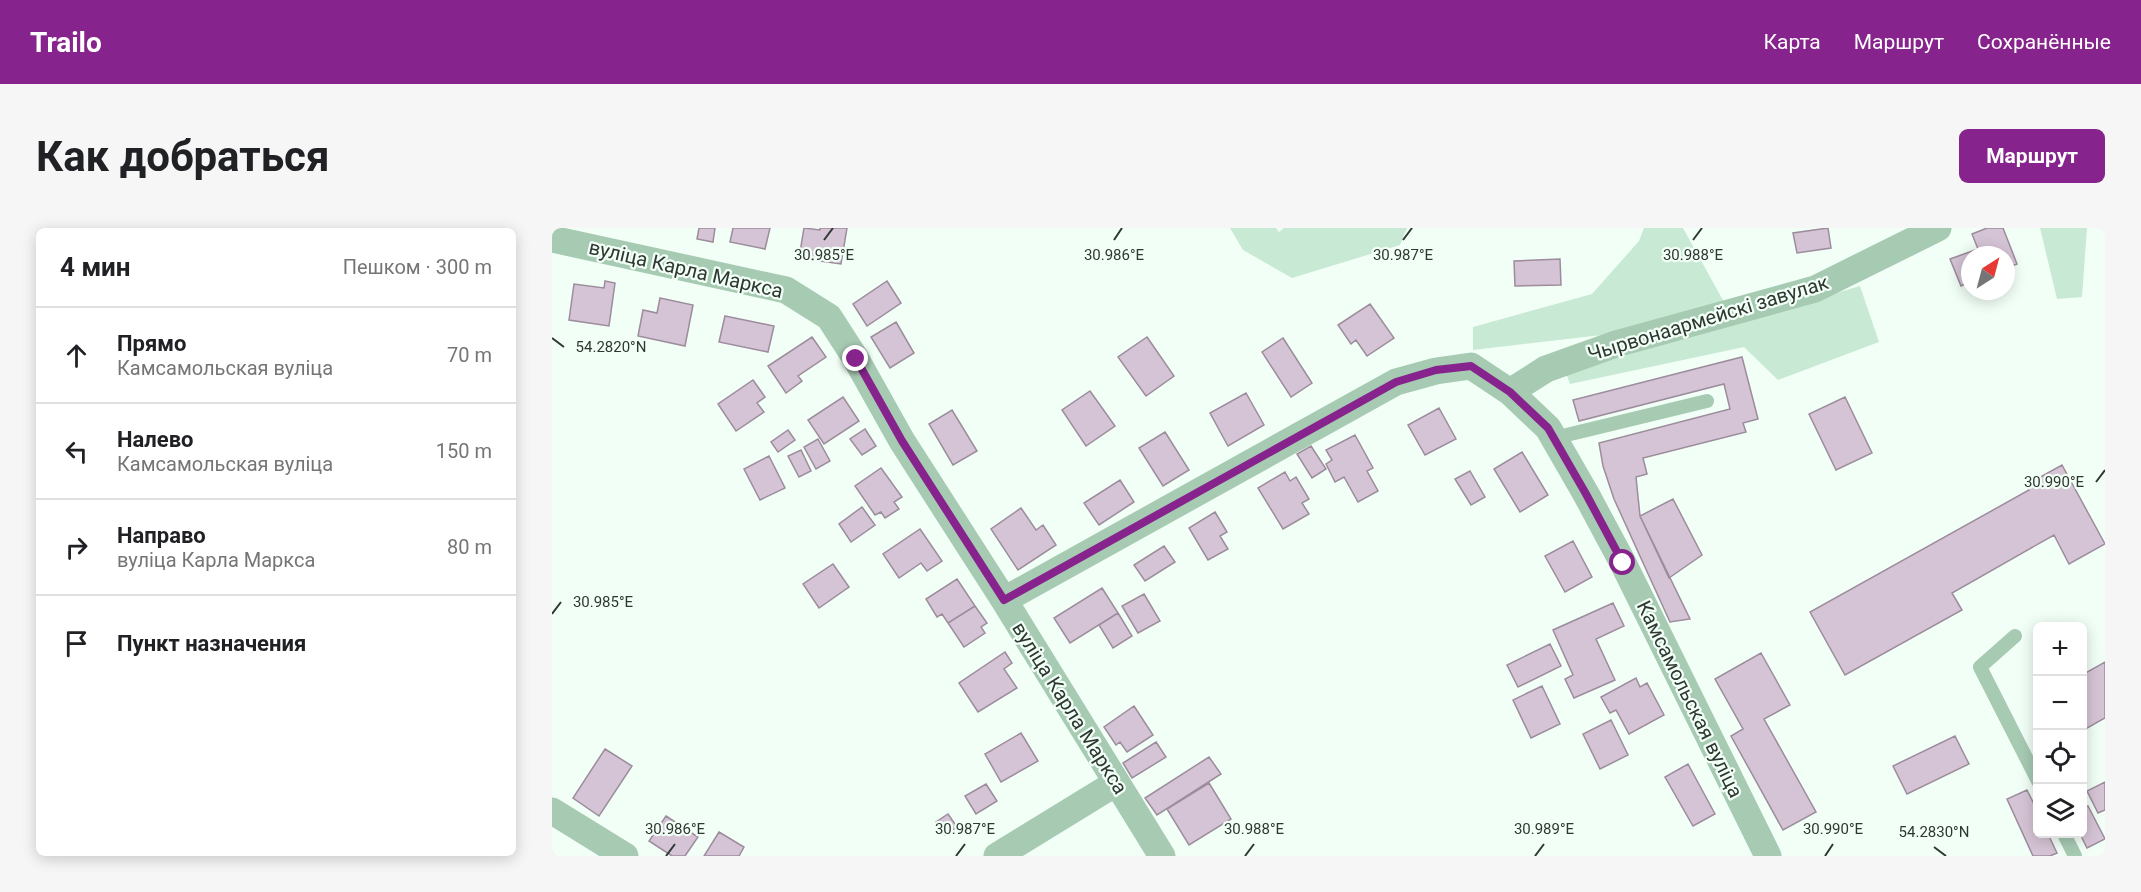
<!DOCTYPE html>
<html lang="ru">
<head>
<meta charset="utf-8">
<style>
  body { margin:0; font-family:Roboto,sans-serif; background:#f6f6f6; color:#202124 }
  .controls { position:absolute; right:18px; bottom:18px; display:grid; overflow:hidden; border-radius:9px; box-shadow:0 3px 15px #0003 }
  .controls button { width:54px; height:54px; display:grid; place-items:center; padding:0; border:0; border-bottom:2px solid #e0e0e0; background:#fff; color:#202124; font:30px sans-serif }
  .compass { position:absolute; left:1409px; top:18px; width:54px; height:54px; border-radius:50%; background:#fff; box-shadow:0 3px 15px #0003; rotate:36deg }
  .stop { position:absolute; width:18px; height:18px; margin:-14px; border:4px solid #87238c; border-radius:50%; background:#fff }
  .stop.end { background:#87238c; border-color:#fff; box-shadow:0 2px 6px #0008 }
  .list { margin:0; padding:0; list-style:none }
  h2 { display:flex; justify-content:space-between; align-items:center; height:78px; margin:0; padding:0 24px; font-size:26px }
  h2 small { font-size:20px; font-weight:400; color:#757577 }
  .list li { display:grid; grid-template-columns:39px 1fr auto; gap:18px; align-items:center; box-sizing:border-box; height:96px; padding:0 24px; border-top:2px solid #e0e0e0 }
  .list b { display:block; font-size:22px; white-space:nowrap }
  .list p { margin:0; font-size:20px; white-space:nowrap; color:#757577 }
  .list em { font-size:20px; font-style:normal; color:#757577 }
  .icon { flex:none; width:33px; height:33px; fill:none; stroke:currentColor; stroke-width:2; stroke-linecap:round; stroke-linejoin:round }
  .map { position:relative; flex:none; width:1553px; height:628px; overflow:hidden; border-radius:9px }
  header { display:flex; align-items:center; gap:36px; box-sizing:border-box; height:84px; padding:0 30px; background:#87238c; color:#fff }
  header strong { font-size:28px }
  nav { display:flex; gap:33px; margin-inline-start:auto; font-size:21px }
  .intro { display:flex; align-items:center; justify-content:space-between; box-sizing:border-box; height:144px; padding:0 36px }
  h1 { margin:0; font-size:42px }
  .button { padding:15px 27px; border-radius:9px; background:#87238c; color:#fff; font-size:21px; font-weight:700 }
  main { display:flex; gap:36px; padding:0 36px }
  aside { flex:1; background:#fff; border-radius:9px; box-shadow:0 3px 15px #0003 }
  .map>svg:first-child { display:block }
  .green { fill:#c8e9d3 }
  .building { fill:#d5c4d5; stroke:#9c8c9c; stroke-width:1.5 }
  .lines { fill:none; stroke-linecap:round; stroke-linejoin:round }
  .lane { stroke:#a7cab3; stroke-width:14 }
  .street { stroke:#a7cab3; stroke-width:27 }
  .route { stroke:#87238c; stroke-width:8 }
  .ticks { fill:none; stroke:#2e3731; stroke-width:2 }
  .labels { text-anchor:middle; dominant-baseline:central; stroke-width:4.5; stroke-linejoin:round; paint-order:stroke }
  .street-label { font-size:20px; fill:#2e3731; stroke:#f2fff6 }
  .ticks-label { font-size:15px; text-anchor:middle; fill:#2e3731; stroke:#f2fff6; stroke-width:4.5; stroke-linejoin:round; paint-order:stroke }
</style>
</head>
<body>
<header>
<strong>Trailo</strong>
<nav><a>Карта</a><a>Маршрут</a><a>Сохранённые</a></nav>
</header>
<div class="intro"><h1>Как добраться</h1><a class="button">Маршрут</a></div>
<main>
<aside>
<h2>4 мин<small>Пешком · 300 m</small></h2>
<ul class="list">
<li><svg class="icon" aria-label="ahead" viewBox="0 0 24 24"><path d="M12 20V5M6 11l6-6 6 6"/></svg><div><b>Прямо</b><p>Камсамольская вуліца</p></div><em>70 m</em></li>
<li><svg class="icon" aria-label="left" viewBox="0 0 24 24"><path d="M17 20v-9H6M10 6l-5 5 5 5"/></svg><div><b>Налево</b><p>Камсамольская вуліца</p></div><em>150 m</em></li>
<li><svg class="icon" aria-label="right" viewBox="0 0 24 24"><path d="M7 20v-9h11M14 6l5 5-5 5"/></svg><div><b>Направо</b><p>вуліца Карла Маркса</p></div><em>80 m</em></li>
<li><svg class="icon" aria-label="arrive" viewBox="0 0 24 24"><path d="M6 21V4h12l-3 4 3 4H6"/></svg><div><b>Пункт назначения</b></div></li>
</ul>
</aside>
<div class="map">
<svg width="1553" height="628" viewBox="0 0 1553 628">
  <rect width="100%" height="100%" fill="#f2fff6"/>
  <!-- green -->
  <path class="green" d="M 678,0 L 724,0 L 727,4 L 732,0 L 855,0 L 848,17 L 740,50 L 691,22 Z
    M 1092,0 L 1131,0 L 1172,74 L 1076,104 L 921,122 L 921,99 L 1040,66 L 1087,13 Z
    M 1488,0 L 1535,0 L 1530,69 L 1505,71 Z
    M 1308,58 L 1327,114 L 1226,152 L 1192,119 L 1018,156 L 1014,145 Z"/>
  <!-- building -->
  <path class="building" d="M 147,0 L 163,0 L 161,14 L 145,11 Z
    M 181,0 L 218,0 L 213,21 L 178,14 Z
    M 252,0 L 268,2 L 268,0 L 295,0 L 289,36 L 247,30 Z
    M 1276,0 L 1279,20 L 1245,25 L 1241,5 Z
    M 1435,0 L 1451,0 L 1465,36 L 1454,40 L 1454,27 L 1418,27 L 1418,54 L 1409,58 L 1398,31 L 1426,21 L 1420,6 Z
    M 1008,31 L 1009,57 L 963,58 L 962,33 Z
    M 53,53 L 63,55 L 57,98 L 17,92 L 22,56 L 52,60 Z
    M 335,53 L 349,75 L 315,98 L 301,76 Z
    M 108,70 L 141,77 L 133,118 L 86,108 L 91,82 L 105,85 Z
    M 818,76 L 842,110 L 815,128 L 804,112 L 799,116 L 786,97 Z
    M 173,88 L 222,98 L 216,124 L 167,114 Z
    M 344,94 L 362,125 L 338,140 L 319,109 Z
    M 260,109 L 274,129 L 246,148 L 250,153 L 234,165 L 216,138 Z
    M 595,109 L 622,148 L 594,168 L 566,129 Z
    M 731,110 L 760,155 L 739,169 L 710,124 Z
    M 1190,129 L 1206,191 L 1191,195 L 1194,204 L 1091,230 L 1095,246 L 1084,249 L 1088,288 L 1138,391 L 1118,394 L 1062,271 L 1051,238 L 1047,215 L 1178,181 L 1172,156 L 1027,193 L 1021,172 Z
    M 201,152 L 213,169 L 205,175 L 212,184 L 184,203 L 166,176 Z
    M 538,163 L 563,198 L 534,218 L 510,182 Z
    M 694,165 L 712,197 L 676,218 L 658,185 Z
    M 291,169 L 307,193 L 272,216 L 256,192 Z
    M 1293,169 L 1320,225 L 1284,242 L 1257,186 Z
    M 887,180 L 904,211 L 873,227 L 856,197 Z
    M 400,182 L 425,223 L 401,237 L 377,196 Z
    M 313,201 L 324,218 L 310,227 L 298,211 Z
    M 236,202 L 243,212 L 226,224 L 219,214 Z
    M 613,204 L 637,242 L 611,258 L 587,220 Z
    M 803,207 L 821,240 L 815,243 L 826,263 L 806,274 L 792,249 L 783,254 L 774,236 L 780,232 L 774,222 Z
    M 266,211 L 278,233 L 264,241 L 252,219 Z
    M 759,218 L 774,241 L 760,250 L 745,226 Z
    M 249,222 L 259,243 L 247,249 L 236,228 Z
    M 970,224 L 996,267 L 968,284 L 942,241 Z
    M 217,228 L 233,260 L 208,272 L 192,241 Z
    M 1510,237 L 1553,316 L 1517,336 L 1502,307 L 1400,365 L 1410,382 L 1293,447 L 1258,384 L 1477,262 L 1474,257 Z
    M 329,240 L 350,269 L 342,274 L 347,281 L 333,290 L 329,284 L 323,287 L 303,258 Z
    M 918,243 L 933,269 L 919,277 L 903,251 Z
    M 733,244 L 738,253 L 744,249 L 757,271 L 750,275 L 757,286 L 731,301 L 706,260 Z
    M 568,252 L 582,274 L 547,297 L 532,275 Z
    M 1121,271 L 1150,327 L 1117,350 L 1088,288 Z
    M 310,279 L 323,297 L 299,314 L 287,296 Z
    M 469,280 L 484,302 L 491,297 L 504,317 L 466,342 L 439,301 Z
    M 663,284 L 675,304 L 668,308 L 676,321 L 656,332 L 637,300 Z
    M 368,301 L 390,333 L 375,343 L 369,335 L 347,350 L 331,326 Z
    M 1021,313 L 1040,349 L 1013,364 L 993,328 Z
    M 612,318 L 623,334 L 593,353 L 582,337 Z
    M 281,336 L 297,359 L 267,380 L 251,356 Z
    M 405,351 L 423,378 L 396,395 L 390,386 L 385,389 L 374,371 Z
    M 550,360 L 566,385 L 518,415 L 502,390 Z
    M 592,366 L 608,393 L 586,405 L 570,378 Z
    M 1061,375 L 1072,398 L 1044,411 L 1063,452 L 1022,470 L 1013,451 L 1021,447 L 1001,402 Z
    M 423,378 L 435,395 L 429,399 L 433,405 L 412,419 L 396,395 Z
    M 566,385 L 580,408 L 561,420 L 547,397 Z
    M 998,416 L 1009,438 L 966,459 L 955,437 Z
    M 453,424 L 460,435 L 452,441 L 465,460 L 426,484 L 407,455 Z
    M 1209,425 L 1238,477 L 1212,491 L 1264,584 L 1231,602 L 1179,508 L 1191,501 L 1163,451 Z
    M 1553,434 L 1553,490 L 1530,503 L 1530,447 Z
    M 1084,450 L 1088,459 L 1095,455 L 1112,487 L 1077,506 L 1064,482 L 1058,485 L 1049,469 Z
    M 990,458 L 1008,496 L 979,510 L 961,472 Z
    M 582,478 L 601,507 L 575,524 L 568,514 L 564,517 L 552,499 Z
    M 1059,492 L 1076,527 L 1048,541 L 1031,506 Z
    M 469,505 L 486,533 L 449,554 L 433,526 Z
    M 1403,508 L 1417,536 L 1355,566 L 1341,538 Z
    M 604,514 L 614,529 L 580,550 L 571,535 Z
    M 53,521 L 80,538 L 47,588 L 21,570 Z
    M 657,529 L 669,546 L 605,587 L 593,570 Z
    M 1136,536 L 1163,586 L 1141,598 L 1113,549 Z
    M 1553,554 L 1553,582 L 1546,585 L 1535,563 Z
    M 657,555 L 679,591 L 637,617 L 615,581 Z
    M 434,556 L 445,573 L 424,586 L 413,568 Z
    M 1475,562 L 1486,584 L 1486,606 L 1496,606 L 1505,625 L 1498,628 L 1481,628 L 1455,571 Z
    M 1536,578 L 1553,611 L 1535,620 L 1528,606 L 1530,606 L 1530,580 Z
    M 396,586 L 405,599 L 393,607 L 384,594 Z
    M 114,588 L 146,609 L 133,628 L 120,628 L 97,613 Z
    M 167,604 L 192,619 L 187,628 L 152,628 Z"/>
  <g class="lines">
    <!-- lane -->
    <path class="lane" d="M 1002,210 L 1155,173
      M 1463,408 L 1428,439 L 1486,553
      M 1512,606 L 1523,628"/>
    <!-- street -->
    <path class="street" d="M 0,11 L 234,62 L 277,89 L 304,131 L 350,213 L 452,372 L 610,628
      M 958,164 L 994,141 L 1064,116 L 1263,61 L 1386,0
      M 452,372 L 844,154 L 884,143 L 919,138 L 958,164 L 996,200 L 1034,266 L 1071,335 L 1216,628
      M 0,583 L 73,628
      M 445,628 L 564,555"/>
  </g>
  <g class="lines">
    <!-- route -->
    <path class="route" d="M 304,131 L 350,213 L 452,372 L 844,154 L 884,142 L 919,138 L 958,164 L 996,200 L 1034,266 L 1071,335"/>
  </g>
  <!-- ticks -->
  <path class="ticks" d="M 272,12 L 281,0M 562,12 L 570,0M 851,12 L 860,0M 1141,12 L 1150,0M 0,110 L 12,119M 1544,254 L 1553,242M 0,386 L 9,374M 1382,619 L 1394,628M 114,628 L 123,616M 404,628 L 413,616M 693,628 L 702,616M 983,628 L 992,616M 1273,628 L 1281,616"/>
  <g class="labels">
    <!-- street labels -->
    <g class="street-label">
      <text transform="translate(134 41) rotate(13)">вуліца Карла Маркса</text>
      <text transform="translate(1156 90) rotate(-17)">Чырвонаармейскі завулак</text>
      <text transform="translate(1138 471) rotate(64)">Камсамольская вуліца</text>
      <text transform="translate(518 480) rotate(58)">вуліца Карла Маркса</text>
    </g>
  </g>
  <g class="ticks-label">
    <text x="272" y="32">30.985°E</text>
    <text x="562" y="32">30.986°E</text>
    <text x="851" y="32">30.987°E</text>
    <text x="1141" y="32">30.988°E</text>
    <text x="59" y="124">54.2820°N</text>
    <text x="1502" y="259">30.990°E</text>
    <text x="51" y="379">30.985°E</text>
    <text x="123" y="606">30.986°E</text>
    <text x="413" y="606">30.987°E</text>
    <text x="702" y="606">30.988°E</text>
    <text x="992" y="606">30.989°E</text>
    <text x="1281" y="606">30.990°E</text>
    <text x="1382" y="609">54.2830°N</text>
  </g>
</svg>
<div class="controls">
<button>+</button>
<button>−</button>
<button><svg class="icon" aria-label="locate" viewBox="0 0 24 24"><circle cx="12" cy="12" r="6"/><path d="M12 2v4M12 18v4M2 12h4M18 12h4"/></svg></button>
<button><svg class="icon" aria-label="layers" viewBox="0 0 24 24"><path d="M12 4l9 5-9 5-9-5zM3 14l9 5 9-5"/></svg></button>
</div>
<svg class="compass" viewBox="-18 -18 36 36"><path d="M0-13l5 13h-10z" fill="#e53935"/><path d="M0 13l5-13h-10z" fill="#757577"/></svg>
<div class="stop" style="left:1071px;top:335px"></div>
<div class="stop end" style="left:304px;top:131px"></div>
</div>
</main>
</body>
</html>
